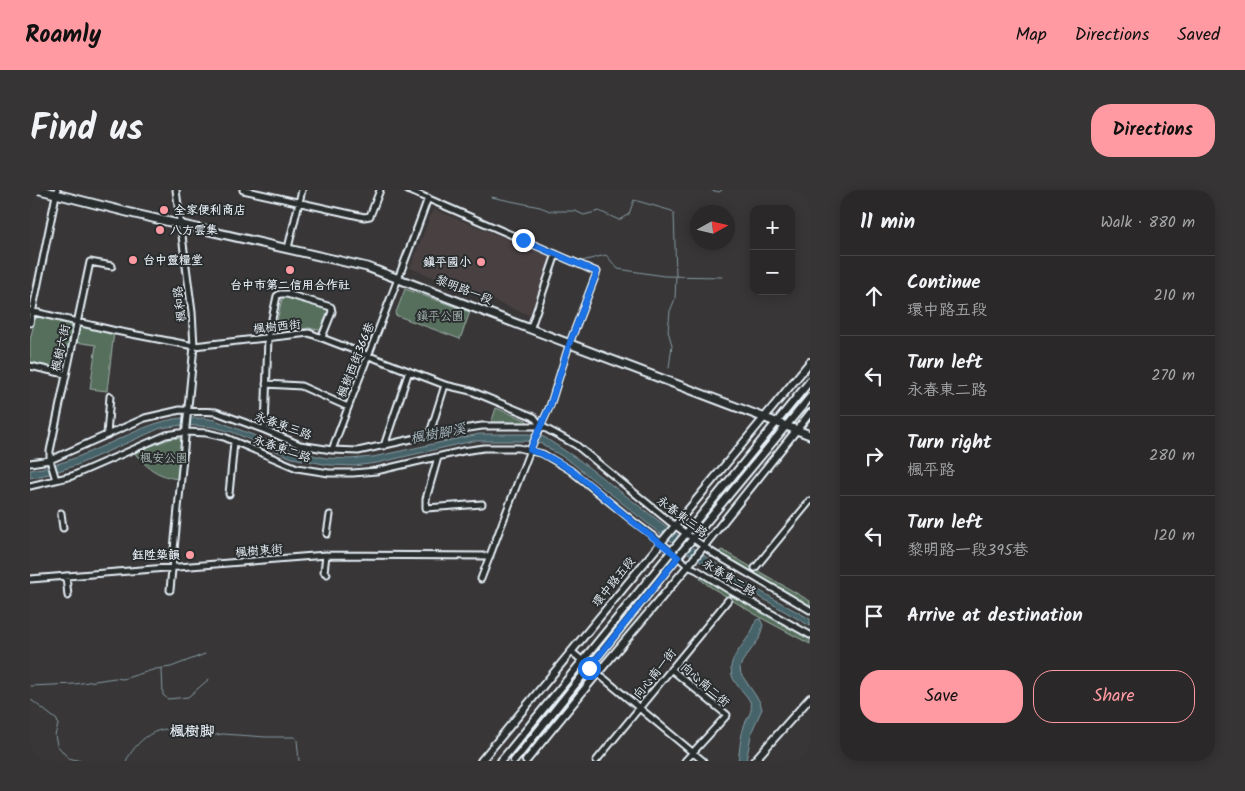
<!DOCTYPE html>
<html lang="en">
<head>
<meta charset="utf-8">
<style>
  body { margin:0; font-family:Kalam,"LXGW WenKai TC",sans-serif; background:#363435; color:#f1f3f6 }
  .controls { position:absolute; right:15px; top:15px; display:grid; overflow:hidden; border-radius:10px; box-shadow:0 2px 12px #0003 }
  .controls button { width:45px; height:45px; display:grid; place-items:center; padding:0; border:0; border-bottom:1px solid #464446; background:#2a2829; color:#f1f3f6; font:25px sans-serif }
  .compass { position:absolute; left:660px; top:15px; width:45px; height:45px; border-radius:50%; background:#2a2829; box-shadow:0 2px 12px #0003; rotate:82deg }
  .stop { position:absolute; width:15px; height:15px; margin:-11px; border:4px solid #1a73e8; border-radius:50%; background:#fff }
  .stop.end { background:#1a73e8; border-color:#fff; box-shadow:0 1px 5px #0008 }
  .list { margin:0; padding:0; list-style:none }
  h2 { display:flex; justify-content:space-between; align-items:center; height:65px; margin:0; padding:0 20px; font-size:21px }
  h2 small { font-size:16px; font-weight:400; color:#a5a6a8 }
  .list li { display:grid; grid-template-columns:32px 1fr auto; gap:15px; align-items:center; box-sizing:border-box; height:80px; padding:0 20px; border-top:1px solid #464446 }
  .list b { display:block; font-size:19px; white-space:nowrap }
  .list p { margin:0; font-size:16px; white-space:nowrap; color:#a5a6a8 }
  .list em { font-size:16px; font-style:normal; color:#a5a6a8 }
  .actions { display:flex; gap:10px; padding:15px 20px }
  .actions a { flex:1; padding:11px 0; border:1px solid #ff9aa2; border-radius:20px; text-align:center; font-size:18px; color:#ff9aa2 }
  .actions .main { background:#ff9aa2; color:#111 }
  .icon { flex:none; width:28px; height:28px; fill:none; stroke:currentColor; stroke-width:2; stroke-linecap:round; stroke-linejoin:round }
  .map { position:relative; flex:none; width:780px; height:571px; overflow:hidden; border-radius:20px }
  header { display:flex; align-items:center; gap:30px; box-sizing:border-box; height:70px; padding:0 25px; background:#ff9aa2; color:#111 }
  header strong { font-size:24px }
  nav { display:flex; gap:28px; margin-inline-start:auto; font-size:18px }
  .intro { display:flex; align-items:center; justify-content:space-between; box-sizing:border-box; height:120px; padding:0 30px }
  h1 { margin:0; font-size:35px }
  .button { padding:12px 22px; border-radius:20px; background:#ff9aa2; color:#111; font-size:18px; font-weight:700 }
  main { display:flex; gap:30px; padding:0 30px }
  aside { flex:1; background:#2a2829; border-radius:20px; box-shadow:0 2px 12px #0003 }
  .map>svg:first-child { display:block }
  .built { fill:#484142 }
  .green { fill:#566e5b; stroke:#9fb0aa }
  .water { fill:#46636a; stroke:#879ca3 }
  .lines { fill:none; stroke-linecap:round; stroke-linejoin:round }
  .stream { stroke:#879ca3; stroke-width:1 }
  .minor-casing { stroke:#e8f1f8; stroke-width:9 }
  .tertiary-casing { stroke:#e8f1f8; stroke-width:10 }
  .secondary-casing { stroke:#e8f1f8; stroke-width:11 }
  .minor { stroke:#2a2d2e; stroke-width:5 }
  .tertiary { stroke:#2a2d2e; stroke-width:6 }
  .secondary { stroke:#2a2d2e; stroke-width:7 }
  .route { stroke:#1a73e8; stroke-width:6 }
  .poi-dot { fill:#ff9aa2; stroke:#2a2d2e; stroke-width:2 }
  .labels { text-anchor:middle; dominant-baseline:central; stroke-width:4; stroke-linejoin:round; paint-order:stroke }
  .poi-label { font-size:12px; font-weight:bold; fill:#e8f1f8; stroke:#2a2d2e; text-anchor:start }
  .street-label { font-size:12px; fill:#e8f1f8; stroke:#2a2d2e }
  .park-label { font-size:12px; fill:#a6b6b1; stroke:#2a2d2e }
  .water-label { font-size:14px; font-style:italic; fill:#a7b8bf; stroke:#2a2d2e }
  .quarter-label { font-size:15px; font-weight:bold; fill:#e8f1f8; stroke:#2a2d2e }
</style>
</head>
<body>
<header>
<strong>Roamly</strong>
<nav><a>Map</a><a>Directions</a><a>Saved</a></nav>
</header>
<div class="intro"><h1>Find us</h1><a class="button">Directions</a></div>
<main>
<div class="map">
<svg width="780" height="571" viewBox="0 0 780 571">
  <rect width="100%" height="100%" fill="#383637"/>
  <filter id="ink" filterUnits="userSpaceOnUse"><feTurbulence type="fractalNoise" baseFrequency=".02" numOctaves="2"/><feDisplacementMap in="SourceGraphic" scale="10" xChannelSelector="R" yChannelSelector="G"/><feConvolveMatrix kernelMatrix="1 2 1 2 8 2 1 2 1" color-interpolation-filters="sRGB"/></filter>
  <g filter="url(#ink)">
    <!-- built -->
    <path class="built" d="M 403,19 L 522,67 L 499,125 L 380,78 Z"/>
    <!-- green -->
    <path class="green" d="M 375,99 L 440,122 L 430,149 L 365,125 Z
      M 256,107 L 297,117 L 300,120 L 293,139 L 289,140 L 279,138 L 247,142 L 245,140 L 252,109 Z
      M 8,127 L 40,133 L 42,136 L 34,182 L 0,174 L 0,150 L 5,129 Z
      M 50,134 L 84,142 L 77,201 L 60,199 L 66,155 L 45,152 Z
      M 466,218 L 496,230 L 499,234 L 475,232 L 461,233 Z
      M 143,248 L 151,249 L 147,289 C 128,286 115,277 104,262 Z
      M 692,360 L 780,411 L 780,416 L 692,365 L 690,361 Z
      M 671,387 L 780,449 L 780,454 L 733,429 L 679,396 L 670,389 Z"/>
    <!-- water -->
    <path class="water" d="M 152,228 L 173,228 L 185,230 L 264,261 L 296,268 L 319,269 L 343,267 L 449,244 L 499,244 L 514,247 L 549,270 L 680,370 L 721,396 L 780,429 L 780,436 L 675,375 L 628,342 L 541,272 L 512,254 L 497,251 L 443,251 L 347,273 L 324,276 L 299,275 L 262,268 L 202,242 L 183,237 L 152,235 L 131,238 L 47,275 L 19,284 L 0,288 L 0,280 C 32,276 61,261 91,248 C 111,239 130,230 152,228 Z
      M 730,429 L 733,435 L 729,449 L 712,472 L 710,478 L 711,484 L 730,512 L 732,519 L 722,541 L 716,571 L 708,571 C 710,559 710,548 714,536 C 716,529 723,522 721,514 C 716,500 701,496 701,478 C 701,464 722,448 726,430 Z"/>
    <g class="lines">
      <!-- stream -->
      <path class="stream" d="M 681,0 L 689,2 L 692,0
        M 461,7 L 510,17 L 520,21 L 545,21 L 554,25 L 569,21 L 589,30 L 599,24 L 604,10 L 642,21 L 644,23 L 646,86 L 645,109 L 640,121 L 638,141 L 642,155 L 639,178
        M 552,71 L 576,65 L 588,79 L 634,86 L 692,87
        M 132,479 L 133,505 L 138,509 L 158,507 L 179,489
        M 0,496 L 45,494 L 85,488 L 93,489 L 126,479 L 141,477 L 175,464
        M 0,509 L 27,530 L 28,535 L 25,545 L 27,555 L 38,568 L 51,571
        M 96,571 C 110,545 134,529 161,546 L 170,544 L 186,545 L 193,544 L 236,547 L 265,547 L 267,550 L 269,571"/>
      <defs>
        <path id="minor" d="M 213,0 L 334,27 L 340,26 L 350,0
          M 378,0 L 567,82 L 540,152 L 520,216 L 500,260 L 451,389
          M 258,58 L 272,0
          M 0,121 L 86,141 L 164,156 L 279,143 L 415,195 L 441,201 L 504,227 L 511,236
          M 0,133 L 27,0
          M 501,137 L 526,64
          M 0,176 L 35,184
          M 236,194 L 271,196 L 318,217
          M 235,240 L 238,147 L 247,106 L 250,104 L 257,104 L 301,117 L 302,122 L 292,147
          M 77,245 L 80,206
          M 399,246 L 415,195
          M 354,256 L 379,181
          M 302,260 C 333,176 368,93 398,8
          M 408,267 L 396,309 L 396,318 L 452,314
          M 0,273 L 20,270 L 115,228 L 150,220 L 186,222 L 235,240 L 270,255 L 302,260 L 328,261 L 413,242 L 452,236 L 511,236 L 546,255 L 640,332 L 683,363 L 780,420
          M 26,290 L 20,270 L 20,261 L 60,72 L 82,76
          M 0,296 L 42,286 L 136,245 L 156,242 L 177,243 L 194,247 L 267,278 L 299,283 L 323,283 L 346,281 L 433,261 L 454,258 L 489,258 L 513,264 L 540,280 L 603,331 L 631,352 L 658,376 L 667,380 L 701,401 L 780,445
          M 199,304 L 204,252
          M 31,323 L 33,338
          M 297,344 L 300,325
          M 296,365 L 294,382 L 297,384
          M 725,378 L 780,311
          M 36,386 L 38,406
          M 0,389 L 296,365 L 460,366
          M 140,400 L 164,156 L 162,122 L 146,0
          M 542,462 L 673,571
          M 641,479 L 697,525 L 655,571
          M 566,571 L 698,410"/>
        <path id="tertiary" d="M 451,571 L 780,172
          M 471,571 C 573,444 677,318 780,191
          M 484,571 L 650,364 L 780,207
          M 496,571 L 567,484 L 658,376 L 780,223
          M 724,571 L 780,508"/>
        <path id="secondary" d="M 10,0 L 105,24 L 337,77 L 780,245"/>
      </defs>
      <!-- minor casing -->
      <use href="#minor" class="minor-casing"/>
      <!-- tertiary casing -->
      <use href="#tertiary" class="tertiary-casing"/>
      <!-- secondary casing -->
      <use href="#secondary" class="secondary-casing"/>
      <!-- minor -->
      <use href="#minor" class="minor"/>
      <!-- tertiary -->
      <use href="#tertiary" class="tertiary"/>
      <!-- secondary -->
      <use href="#secondary" class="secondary"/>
    </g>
  </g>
  <g class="lines" filter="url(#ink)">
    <!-- route -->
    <path class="route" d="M 493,50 L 567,82 L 540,152 L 520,216 L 500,260 C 541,272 571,306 603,332 C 618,344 633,355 648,367 L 559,478"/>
  </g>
  <!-- markers -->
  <g class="poi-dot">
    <circle cx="134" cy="20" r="5"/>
    <circle cx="130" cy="40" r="5"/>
    <circle cx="103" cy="70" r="5"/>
    <circle cx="451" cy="72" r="5"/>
    <circle cx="260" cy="80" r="5"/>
    <circle cx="160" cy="365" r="5"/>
  </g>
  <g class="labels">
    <!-- poi labels -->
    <g class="poi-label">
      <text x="144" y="20">全家便利商店</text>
      <text x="140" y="40">八方雲集</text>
      <text x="113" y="70">台中靈糧堂</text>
      <text x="441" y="72" text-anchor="end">鎮平國小</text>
      <text x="260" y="95" text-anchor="middle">台中市第二信用合作社</text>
      <text x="150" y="365" text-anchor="end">鈺陞築韻</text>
    </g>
    <!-- street labels -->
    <g class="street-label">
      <text transform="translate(434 100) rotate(21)">黎明路一段</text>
      <text transform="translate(150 114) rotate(-97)">楓和路</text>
      <text transform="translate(247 137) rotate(-6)">楓樹西街</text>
      <text transform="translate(31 158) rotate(-77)">楓樹六街</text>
      <text transform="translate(326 170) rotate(-68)">楓樹西街366巷</text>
      <text transform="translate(253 236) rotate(20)">永春東三路</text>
      <text transform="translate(252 259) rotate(19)">永春東二路</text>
      <text transform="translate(652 327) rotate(37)">永春東三路</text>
      <text transform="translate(229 361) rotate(-5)">楓樹東街</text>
      <text transform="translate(699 388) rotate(31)">永春東二路</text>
      <text transform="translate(584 392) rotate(-51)">環中路五段</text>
      <text transform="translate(625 484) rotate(-51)">向心南一街</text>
      <text transform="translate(675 495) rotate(41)">向心南二街</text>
    </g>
    <!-- park labels -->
    <g class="park-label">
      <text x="410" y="126">鎮平公園</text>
      <text x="134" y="268">楓安公園</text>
    </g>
    <!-- water labels -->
    <g class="water-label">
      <text transform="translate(408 244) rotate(-11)">楓樹腳溪</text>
    </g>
    <!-- quarter labels -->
    <g class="quarter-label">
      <text x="162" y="542">楓樹脚</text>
    </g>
  </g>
</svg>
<div class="controls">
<button>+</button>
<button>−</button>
</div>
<svg class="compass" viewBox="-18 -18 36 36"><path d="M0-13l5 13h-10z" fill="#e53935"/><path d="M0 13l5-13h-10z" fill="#a5a6a8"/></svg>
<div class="stop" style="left:559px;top:478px"></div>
<div class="stop end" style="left:493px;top:50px"></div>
</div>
<aside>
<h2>11 min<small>Walk · 880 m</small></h2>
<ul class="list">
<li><svg class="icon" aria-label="ahead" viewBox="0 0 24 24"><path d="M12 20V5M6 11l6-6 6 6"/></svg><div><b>Continue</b><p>環中路五段</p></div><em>210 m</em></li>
<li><svg class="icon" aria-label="left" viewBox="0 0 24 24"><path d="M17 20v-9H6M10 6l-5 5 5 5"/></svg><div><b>Turn left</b><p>永春東二路</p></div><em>270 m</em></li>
<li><svg class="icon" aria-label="right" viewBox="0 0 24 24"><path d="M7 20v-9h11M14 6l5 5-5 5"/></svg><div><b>Turn right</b><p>楓平路</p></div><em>280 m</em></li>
<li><svg class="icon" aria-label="left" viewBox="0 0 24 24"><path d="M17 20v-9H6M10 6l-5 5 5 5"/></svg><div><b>Turn left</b><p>黎明路一段395巷</p></div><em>120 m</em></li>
<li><svg class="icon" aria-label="arrive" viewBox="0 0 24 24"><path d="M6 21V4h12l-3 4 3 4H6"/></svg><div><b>Arrive at destination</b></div></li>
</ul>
<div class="actions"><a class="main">Save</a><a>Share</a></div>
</aside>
</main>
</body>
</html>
